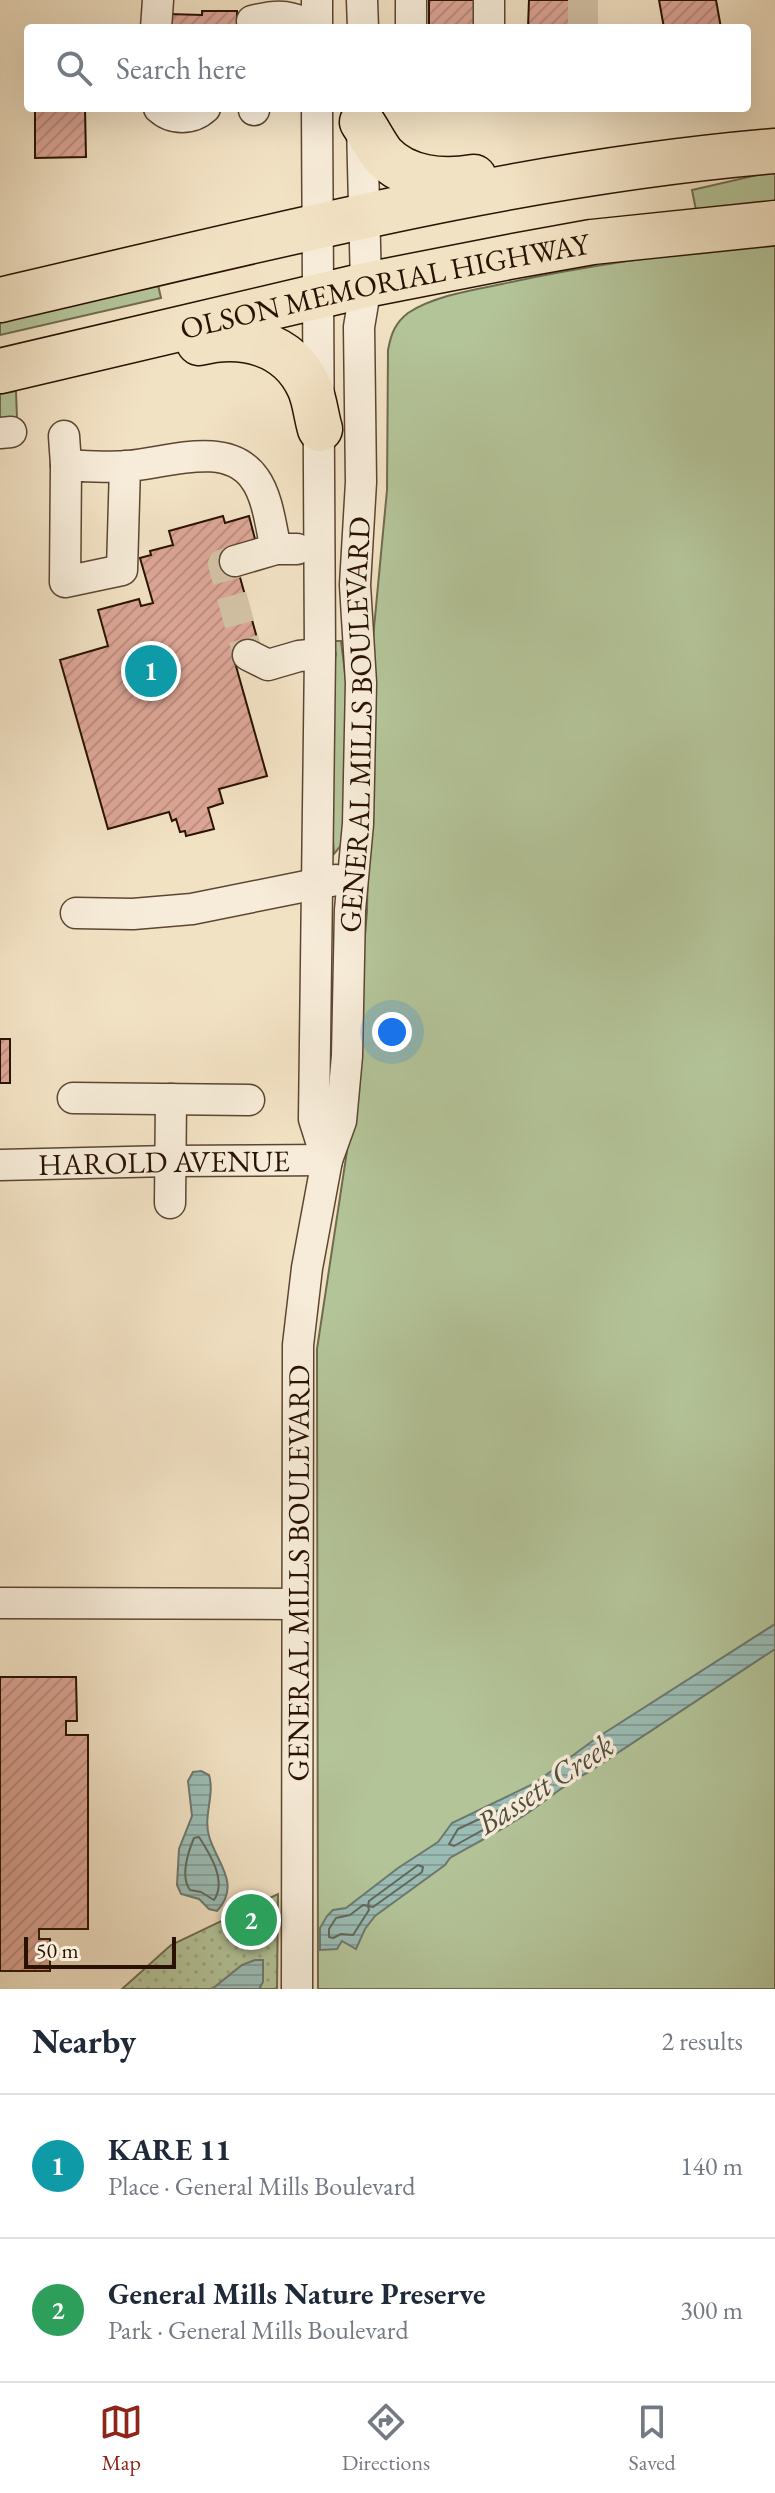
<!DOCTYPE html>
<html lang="en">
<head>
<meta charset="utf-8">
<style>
  body { margin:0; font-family:"EB Garamond",serif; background:#f6f6f7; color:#1f2937 }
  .scale { position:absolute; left:24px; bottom:20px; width:152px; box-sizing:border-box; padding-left:8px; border:4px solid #2a1202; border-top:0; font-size:22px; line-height:28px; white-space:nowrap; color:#2a1202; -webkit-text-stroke:6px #f7ecd9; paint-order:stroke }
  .you { position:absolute; left:392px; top:1032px; width:28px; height:28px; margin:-20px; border:6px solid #fff; border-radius:50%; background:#1a73e8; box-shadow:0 0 0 12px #1a73e833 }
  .badge { display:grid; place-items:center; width:52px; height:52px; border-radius:50%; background:#8f2418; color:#fff; font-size:26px; font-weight:700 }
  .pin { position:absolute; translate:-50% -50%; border:4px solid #fff; box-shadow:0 2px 8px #0006 }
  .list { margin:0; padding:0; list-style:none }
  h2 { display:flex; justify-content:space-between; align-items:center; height:104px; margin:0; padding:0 32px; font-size:34px }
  h2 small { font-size:26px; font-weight:400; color:#747a83 }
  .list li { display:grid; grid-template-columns:52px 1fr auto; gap:24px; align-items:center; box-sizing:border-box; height:144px; padding:0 32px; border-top:2px solid #e0e1e3 }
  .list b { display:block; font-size:30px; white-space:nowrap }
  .list p { margin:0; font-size:26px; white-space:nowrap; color:#747a83 }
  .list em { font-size:26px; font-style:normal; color:#747a83 }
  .icon { flex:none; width:44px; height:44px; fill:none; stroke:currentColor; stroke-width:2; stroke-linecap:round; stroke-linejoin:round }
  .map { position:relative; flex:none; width:775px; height:1989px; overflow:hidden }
  .search { position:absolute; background:#fff; box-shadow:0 8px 32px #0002; left:24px; right:24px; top:24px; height:88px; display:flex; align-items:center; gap:20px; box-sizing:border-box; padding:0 28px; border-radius:8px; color:#747a83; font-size:30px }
  .sheet { height:392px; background:#fff }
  nav { display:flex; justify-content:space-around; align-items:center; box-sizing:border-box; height:112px; border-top:2px solid #e0e1e3; background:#fff; font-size:22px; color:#747a83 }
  nav a { display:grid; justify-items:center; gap:4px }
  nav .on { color:#8f2418 }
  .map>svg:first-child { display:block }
  .grass { fill:#b4c499; stroke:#6f6b4e; stroke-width:2 }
  .park { fill:url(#park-dots); stroke:#6f6b4e; stroke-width:2 }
  .water { fill:url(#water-rules); stroke:#6e796e; stroke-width:2 }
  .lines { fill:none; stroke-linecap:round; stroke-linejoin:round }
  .shore { stroke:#62685c; stroke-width:2 }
  .building { fill:url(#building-hatch); stroke:#2a1202; stroke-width:2 }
  .minor-tunnel { stroke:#d4c3a7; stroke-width:30; stroke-dasharray:30 15; stroke-linecap:butt }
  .minor-casing { stroke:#5c4632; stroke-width:33 }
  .highway-casing { stroke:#2a1202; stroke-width:47 }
  .minor { stroke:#f7ecd9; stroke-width:30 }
  .highway { stroke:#f2e2c4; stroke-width:44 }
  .labels { text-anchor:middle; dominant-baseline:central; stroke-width:7; stroke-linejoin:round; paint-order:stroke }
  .street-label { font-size:30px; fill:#2a1202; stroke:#f7ecd9 }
  .water-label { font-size:32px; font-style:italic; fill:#524e41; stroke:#f7ecd9 }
</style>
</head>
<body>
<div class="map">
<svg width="775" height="1989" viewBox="0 0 775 1989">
  <defs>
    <pattern id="park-dots" width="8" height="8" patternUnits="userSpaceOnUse" patternTransform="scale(2)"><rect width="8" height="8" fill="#b4c499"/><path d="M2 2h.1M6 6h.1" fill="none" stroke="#9ba782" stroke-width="1.8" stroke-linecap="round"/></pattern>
    <pattern id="water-rules" width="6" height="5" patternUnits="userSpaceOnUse" patternTransform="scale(2)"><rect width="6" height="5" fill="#9bbdb6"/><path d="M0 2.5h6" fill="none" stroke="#86a19b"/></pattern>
    <pattern id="building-hatch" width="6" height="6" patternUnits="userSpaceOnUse" patternTransform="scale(2)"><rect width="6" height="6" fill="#dda697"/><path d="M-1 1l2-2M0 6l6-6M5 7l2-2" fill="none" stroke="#be8e80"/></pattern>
  </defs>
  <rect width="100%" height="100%" fill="#f2e2c4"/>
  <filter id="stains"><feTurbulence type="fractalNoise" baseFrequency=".0025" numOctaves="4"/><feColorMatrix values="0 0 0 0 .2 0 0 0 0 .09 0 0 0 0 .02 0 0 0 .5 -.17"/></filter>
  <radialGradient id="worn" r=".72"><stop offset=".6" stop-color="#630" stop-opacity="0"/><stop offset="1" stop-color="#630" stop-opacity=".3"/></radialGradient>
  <!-- grass -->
  <path class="grass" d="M 775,171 L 775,206 L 696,210 L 692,190 Z
    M 775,241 L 775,1989 L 318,1989 L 317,1349 L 347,1151 L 367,911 L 372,649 L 387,490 L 388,350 C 391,334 395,323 408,313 C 434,296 472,290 502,284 C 592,264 683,253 775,241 Z
    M 157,280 L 161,298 L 0,335 L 0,318 Z
    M 16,391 L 17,418 L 0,418 L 0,394 Z
    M 333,641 L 341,641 L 347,689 L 343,843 L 334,854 L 332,827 Z"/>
  <!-- park -->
  <path class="park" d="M 278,1894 L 277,1989 L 122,1989 L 171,1945 Z"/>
  <!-- water -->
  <path class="water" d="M 775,1624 L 775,1649 L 587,1773 C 563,1784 543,1804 520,1818 C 497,1832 473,1845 450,1858 L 445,1865 L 375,1916 L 365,1929 L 356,1949 L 342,1941 L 337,1949 L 320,1950 L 320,1928 L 327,1916 L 333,1910 L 346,1908 L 398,1868 L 438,1842 L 452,1823 L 535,1783 L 598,1737 Z
    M 201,1771 L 209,1775 C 215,1795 203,1816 209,1836 C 216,1862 242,1884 217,1911 L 209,1909 L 199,1899 L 181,1894 L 177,1885 L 179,1849 L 192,1816 L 188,1781 L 193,1772 Z
    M 255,1960 L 263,1960 L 263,1982 L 259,1989 L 212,1989 L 242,1965 Z"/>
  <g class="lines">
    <!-- shore -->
    <path class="shore" d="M 516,1802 L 521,1806 L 515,1812 L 454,1846 L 449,1844 L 458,1829 Z
      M 199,1837 C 210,1854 227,1881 214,1900 L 201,1892 L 190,1890 C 180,1877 188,1852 194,1838 Z
      M 418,1865 L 423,1867 L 422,1872 L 373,1907 L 368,1906 L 369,1910 L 353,1935 L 341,1934 L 333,1938 L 329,1937 L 329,1929 L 336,1918 L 350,1915 L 363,1905 L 368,1906 L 369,1901 Z"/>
  </g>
  <!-- building -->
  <path class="building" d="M 429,0 L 474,0 L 474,28 L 429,28 Z
    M 529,0 L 574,0 L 573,28 L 528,28 Z
    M 574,0 L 590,0 L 590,28 L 573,28 Z
    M 659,0 L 716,0 L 721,28 L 664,28 Z
    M 202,11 L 237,11 L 237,28 L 169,28 L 169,14 L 202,15 Z
    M 35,108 L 85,108 L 86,157 L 35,158 Z
    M 223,516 L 225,523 L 249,516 L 256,543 L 232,549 L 261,652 L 234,659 L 267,776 L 219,789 L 223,803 L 208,808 L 214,829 L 186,836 L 185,831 L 180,832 L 176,819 L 172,821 L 169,812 L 108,829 L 60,660 L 108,646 L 98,610 L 139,599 L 141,606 L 153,603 L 140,558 L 151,555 L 150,551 L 173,545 L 169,531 Z
    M 0,1039 L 10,1039 L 10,1083 L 0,1083 Z
    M 0,1677 L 76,1677 L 77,1721 L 66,1721 L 66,1735 L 88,1735 L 88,1929 L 39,1929 L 39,1939 L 50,1939 L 50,1971 L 0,1971 Z"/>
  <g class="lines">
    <!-- minor-tunnel -->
    <path class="minor-tunnel" d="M 583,0 L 583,28
      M 235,561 L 223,564 L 248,655"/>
    <defs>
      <g id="minor">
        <path d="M 362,0 L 363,28"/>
        <path d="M 411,0 L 411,28"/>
        <path d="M 489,0 L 489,28"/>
        <path d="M 252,21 C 282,13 289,16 317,28"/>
        <path d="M 156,28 L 158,0"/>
        <path d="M 317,28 L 317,0"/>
        <path d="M 159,108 C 172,120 192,120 205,108"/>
        <path d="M 254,108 L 254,110"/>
        <path d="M 317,108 L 320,654 L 314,1119 L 327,1160"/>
        <path d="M 0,433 L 11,432"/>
        <path d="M 64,436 L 66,465"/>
        <path d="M 125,466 L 122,570 L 65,582 L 66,465 C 87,466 108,468 128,466 C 167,463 228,439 255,479 C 268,497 271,528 276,549"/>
        <path d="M 235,561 L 276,549 L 297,549"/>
        <path d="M 248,655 L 268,665 L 299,656 L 320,654"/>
        <path d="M 76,913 L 133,914 L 192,909 L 336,880"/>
        <path d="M 73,1098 L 249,1100"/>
        <path id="s1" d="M 0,1165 L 170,1161 L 327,1160"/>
        <path d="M 170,1203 L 171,1099"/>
        <path d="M 0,1603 L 297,1604"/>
        <path id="s2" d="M 297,1989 L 298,1345 L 307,1268 L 327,1160 L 341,1121 L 347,1056 L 350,910 L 358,824 L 361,683 L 355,585 L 361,482 L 359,327 L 366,285 L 362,125"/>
      </g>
      <g id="highway">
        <path d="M 362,122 C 369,132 375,145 383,155 C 406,180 444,182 474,177"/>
        <path d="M 0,300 C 256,241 512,173 775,151"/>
        <path d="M 199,343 C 242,332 289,343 309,387 C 315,400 316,416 320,429"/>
        <path id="s3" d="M 0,371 L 366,285 L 509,257 L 592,242 L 775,223"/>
      </g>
    </defs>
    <!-- minor casing -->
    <use href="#minor" class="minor-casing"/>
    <!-- highway casing -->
    <use href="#highway" class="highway-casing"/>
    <!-- minor -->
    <use href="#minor" class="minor"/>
    <!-- highway -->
    <use href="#highway" class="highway"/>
  </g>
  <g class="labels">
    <!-- street labels -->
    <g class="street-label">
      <text stroke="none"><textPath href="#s3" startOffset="394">OLSON MEMORIAL HIGHWAY</textPath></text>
      <text stroke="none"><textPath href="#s2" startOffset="1270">GENERAL MILLS BOULEVARD</textPath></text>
      <text stroke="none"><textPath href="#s1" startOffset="164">HAROLD AVENUE</textPath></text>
      <text stroke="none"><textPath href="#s2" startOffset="416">GENERAL MILLS BOULEVARD</textPath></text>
    </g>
    <!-- water labels -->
    <g class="water-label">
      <text transform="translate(545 1784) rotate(-33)">Bassett Creek</text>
    </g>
  </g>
  <rect width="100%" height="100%" filter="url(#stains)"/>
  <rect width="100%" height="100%" fill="url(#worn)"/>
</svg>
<div class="scale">50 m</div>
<div class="you"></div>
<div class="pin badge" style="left:151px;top:671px;background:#0f9aa8">1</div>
<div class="pin badge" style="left:251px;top:1920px;background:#2e9e5b">2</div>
<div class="search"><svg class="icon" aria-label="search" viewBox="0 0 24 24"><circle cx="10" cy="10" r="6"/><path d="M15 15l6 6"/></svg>Search here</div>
</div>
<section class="sheet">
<h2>Nearby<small>2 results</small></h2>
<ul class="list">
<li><span class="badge" style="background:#0f9aa8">1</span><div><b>KARE 11</b><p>Place · General Mills Boulevard</p></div><em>140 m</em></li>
<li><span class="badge" style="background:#2e9e5b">2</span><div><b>General Mills Nature Preserve</b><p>Park · General Mills Boulevard</p></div><em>300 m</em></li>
</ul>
</section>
<nav>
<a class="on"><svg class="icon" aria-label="map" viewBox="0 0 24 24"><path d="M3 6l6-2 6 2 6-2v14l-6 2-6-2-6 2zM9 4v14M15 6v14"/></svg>Map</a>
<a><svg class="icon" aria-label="directions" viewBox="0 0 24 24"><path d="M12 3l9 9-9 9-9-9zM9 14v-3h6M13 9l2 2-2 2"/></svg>Directions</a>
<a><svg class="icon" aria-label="saved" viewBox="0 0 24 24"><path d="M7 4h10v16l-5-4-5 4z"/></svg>Saved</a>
</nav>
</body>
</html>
